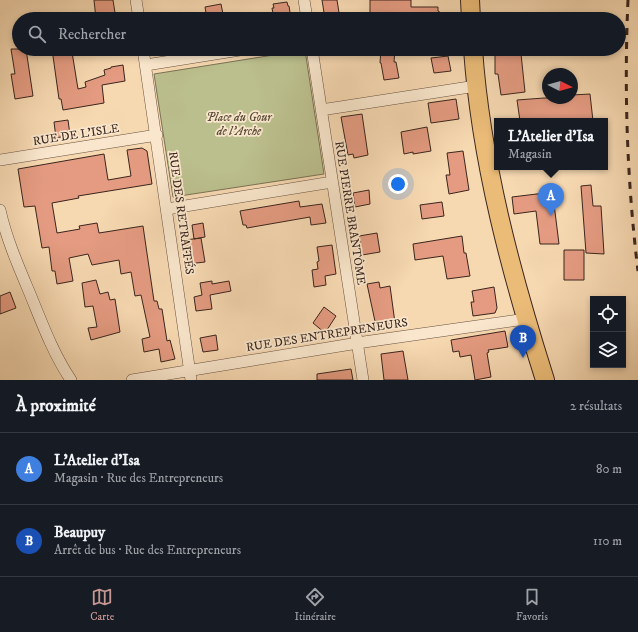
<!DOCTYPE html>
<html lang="fr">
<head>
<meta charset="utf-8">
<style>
  body { margin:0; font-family:"IM FELL DW Pica",serif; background:#242831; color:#f1f3f6 }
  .controls { position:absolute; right:12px; bottom:12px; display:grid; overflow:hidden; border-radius:0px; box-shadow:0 2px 6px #0003 }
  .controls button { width:36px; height:36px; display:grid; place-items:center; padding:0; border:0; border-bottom:1px solid #363941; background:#171b24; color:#f1f3f6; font:20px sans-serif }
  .compass { position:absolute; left:542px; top:68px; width:36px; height:36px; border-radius:50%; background:#171b24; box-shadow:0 2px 6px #0003; rotate:96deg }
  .you { position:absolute; left:398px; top:184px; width:14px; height:14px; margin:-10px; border:3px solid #fff; border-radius:50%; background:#1a73e8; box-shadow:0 0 0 6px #1a73e833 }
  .badge { display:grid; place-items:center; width:26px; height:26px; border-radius:50%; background:#c59692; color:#fff; font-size:13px; font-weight:700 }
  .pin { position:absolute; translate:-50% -33px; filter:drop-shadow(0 1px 2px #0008) }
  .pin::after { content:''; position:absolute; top:21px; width:14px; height:12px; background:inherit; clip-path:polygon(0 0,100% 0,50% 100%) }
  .popup { position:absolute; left:494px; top:118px; width:114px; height:52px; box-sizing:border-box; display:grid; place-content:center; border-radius:0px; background:#171b24; filter:drop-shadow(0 1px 3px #0005); font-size:13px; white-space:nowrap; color:#9ea1a6 }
  .popup b { font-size:15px; color:#f1f3f6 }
  .popup::after { content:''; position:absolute; left:50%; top:100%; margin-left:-8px; border:8px solid transparent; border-top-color:#171b24 }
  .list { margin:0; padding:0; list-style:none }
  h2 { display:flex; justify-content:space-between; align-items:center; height:52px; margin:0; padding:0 16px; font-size:17px }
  h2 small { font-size:13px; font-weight:400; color:#9ea1a6 }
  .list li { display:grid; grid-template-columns:26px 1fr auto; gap:12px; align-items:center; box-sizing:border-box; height:72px; padding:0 16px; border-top:1px solid #363941 }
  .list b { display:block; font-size:15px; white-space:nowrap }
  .list p { margin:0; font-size:13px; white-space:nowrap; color:#9ea1a6 }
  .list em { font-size:13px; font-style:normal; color:#9ea1a6 }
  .icon { flex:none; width:22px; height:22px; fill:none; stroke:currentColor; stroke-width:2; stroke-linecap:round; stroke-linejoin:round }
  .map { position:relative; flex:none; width:638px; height:380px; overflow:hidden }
  .search { position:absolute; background:#171b24; box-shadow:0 2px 6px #0003; left:12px; right:12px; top:12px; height:44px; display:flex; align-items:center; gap:10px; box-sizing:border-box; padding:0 14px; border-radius:22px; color:#9ea1a6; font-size:15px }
  .sheet { height:196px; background:#171b24 }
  nav { display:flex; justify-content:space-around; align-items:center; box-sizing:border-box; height:56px; border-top:1px solid #363941; background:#171b24; font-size:11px; color:#9ea1a6 }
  nav a { display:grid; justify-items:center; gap:2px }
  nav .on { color:#c59692 }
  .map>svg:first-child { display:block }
  .green { fill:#bbbf8d; stroke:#7a7255 }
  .building { fill:#e49b81; stroke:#3a251d }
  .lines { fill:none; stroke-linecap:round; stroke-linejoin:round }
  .street-casing { stroke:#695242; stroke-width:12 }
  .primary-casing { stroke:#3a251d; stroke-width:20 }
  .street { stroke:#f9e6cc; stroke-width:11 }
  .primary { stroke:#ebbc78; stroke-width:18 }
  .rail { stroke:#3a251d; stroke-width:3; stroke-dasharray:7 7; stroke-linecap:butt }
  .labels { text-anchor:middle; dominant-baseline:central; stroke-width:3.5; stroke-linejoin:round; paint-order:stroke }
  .park-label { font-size:12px; font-style:italic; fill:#5a4c39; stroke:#f9e6cc }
  .street-label { font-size:12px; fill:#3a251d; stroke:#f9e6cc }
</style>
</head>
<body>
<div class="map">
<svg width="638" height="380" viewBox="0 0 638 380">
  <rect width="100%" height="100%" fill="#f6d8b1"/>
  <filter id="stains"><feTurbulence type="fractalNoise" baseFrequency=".005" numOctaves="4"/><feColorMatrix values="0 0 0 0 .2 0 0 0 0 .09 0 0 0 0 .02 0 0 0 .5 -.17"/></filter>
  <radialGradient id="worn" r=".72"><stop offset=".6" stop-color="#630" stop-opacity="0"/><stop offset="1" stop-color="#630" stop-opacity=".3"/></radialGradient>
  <!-- green -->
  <path class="green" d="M 305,50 L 324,174 L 173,197 L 154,74 Z"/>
  <!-- building -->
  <path class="building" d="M 94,0 L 113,0 L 116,19 L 96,19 Z
    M 322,0 L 337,0 L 340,19 L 325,19 Z
    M 370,0 L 411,0 L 411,7 L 438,7 L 438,11 L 450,19 L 370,19 Z
    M 287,2 L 288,6 L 289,6 L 291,19 L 274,19 L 272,8 L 274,8 L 273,4 Z
    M 221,4 L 224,19 L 207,19 L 205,7 Z
    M 11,49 L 26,49 L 33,96 L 15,99 L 11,74 L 15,74 Z
    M 52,49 L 62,49 L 63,53 L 72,52 L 78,89 L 86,87 L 85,82 L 105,75 L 104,70 L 111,68 L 111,67 L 123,65 L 125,81 L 102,85 L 104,103 L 63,110 L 61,99 L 59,99 Z
    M 381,49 L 395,49 L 394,62 L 396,62 L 399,78 L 384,80 L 381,63 L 380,63 Z
    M 495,53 L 521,54 L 525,92 L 501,95 L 498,74 L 495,74 Z
    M 448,56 L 451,71 L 434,73 L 431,58 Z
    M 590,94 L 593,121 L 520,121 L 517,100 L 544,98 L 572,98 L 572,95 Z
    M 456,99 L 459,119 L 431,123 L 428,103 Z
    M 362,114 L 368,155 L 354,158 L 353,154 L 348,155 L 341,117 Z
    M 68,120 L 70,135 L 56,138 L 54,122 Z
    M 427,127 L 431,151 L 413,154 L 413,152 L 404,154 L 401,132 Z
    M 142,148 L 147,151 L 152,184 L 78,196 L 79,198 L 52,203 L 57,233 L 80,229 L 79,226 L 97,223 L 99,233 L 143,226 L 154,301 L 157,301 L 159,309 L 162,309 L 167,341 L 170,340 L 175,359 L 161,362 L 159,349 L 144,352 L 142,339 L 150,337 L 141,295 L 135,296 L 131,272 L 121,274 L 119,260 L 92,265 L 88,254 L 69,258 L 73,281 L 57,284 L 55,271 L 52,271 L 49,247 L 42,248 L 35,206 L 24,207 L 18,169 L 104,154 L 108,180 L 131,176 L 127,150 Z
    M 463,151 L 469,190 L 449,194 L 446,175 L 450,175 L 447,153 Z
    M 591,185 L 593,206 L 601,206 L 604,254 L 586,253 L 581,186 Z
    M 369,190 L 370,204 L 355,207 L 353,193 Z
    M 545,193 L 553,196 L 559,244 L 540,244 L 536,211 L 514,214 L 512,197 Z
    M 299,201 L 300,207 L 322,204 L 326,223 L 311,225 L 310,217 L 247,228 L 246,225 L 243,225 L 240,211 Z
    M 442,202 L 444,216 L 422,219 L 420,205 Z
    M 203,223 L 205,237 L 194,239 L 192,225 Z
    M 377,233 L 380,252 L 362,255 L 359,236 Z
    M 462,236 L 464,253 L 466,253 L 470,276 L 447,279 L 443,256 L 415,260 L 413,244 Z
    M 201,238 L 205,262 L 188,264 L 185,240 Z
    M 332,245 L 336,274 L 325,276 L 326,285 L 314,287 L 312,270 L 318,269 L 317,262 L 319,261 L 317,247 Z
    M 564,250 L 584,250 L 584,280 L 564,280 Z
    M 96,280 L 100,294 L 108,292 L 110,300 L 115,299 L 120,332 L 91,340 L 88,328 L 97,327 L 93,306 L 85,307 L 82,283 Z
    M 212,281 L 212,284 L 229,281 L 231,291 L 210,295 L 212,309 L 196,311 L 194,297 L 202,295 L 200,283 Z
    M 379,282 L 380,288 L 390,286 L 395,323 L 376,326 L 367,284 Z
    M 494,287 L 497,308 L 495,313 L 473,316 L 471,302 L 474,302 L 472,291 Z
    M 10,292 L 16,308 L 0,314 L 0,296 Z
    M 324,307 L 336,316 L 325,333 L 313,323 Z
    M 505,331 L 508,347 L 488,350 L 489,352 L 487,353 L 491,377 L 475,380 L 471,355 L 460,357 L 459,351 L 453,352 L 451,340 Z
    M 216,335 L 218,350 L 203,352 L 200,338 Z
    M 403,351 L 408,380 L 384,380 L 381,354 Z
    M 351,369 L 353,380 L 317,380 L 317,374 Z"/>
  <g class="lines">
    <defs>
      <path id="street" d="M 136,0 L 139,19
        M 304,0 L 307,19
        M 143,49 L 191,380
        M 312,49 L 363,380
        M 146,65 L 246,49
        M 321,110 L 476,86
        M 0,160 L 157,135
        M 167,209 L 332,182
        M 0,210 C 6,237 17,263 28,289 C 41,320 52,352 71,380
        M 132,380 L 364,342 L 526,319"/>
      <path id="primary" d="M 470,0 L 471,19
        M 473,49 C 481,162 511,273 545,380"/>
    </defs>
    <!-- street casing -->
    <use href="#street" class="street-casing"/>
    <!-- primary casing -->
    <use href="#primary" class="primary-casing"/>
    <!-- street -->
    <use href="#street" class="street"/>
    <!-- primary -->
    <use href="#primary" class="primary"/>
    <!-- rail -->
    <path class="rail" d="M 628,0 C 624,91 627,181 638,271"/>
  </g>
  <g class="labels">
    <!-- park labels -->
    <g class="park-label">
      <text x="239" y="117">Place du Gour<tspan x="239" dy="14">de l'Arche</tspan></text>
    </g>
    <!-- street labels -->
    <g class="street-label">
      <text transform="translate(76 135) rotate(-9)">RUE DE L'ISLE</text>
      <text transform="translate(181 213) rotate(82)">RUE DES RETRAITÉS</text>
      <text transform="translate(350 213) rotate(81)">RUE PIERRE BRANTÔME</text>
      <text transform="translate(327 335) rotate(-9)">RUE DES ENTREPRENEURS</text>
    </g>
  </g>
  <rect width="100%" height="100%" filter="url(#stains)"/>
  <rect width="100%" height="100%" fill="url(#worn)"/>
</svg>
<div class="controls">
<button><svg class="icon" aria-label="locate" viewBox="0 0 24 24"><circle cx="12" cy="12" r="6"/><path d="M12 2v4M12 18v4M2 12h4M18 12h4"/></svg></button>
<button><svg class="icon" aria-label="layers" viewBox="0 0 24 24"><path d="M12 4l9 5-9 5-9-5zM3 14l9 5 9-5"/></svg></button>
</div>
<svg class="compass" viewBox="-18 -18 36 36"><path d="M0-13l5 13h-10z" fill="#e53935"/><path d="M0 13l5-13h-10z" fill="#9ea1a6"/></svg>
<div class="you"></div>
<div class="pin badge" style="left:551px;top:216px;background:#3f7fe0">A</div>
<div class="popup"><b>L'Atelier d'Isa</b>Magasin</div>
<div class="pin badge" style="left:523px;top:358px;background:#1a4fb4">B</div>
<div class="search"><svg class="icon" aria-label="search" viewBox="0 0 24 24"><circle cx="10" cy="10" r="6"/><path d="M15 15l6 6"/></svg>Rechercher</div>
</div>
<section class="sheet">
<h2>À proximité<small>2 résultats</small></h2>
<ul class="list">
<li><span class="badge" style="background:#3f7fe0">A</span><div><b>L'Atelier d'Isa</b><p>Magasin · Rue des Entrepreneurs</p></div><em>80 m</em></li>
<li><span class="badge" style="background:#1a4fb4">B</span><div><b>Beaupuy</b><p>Arrêt de bus · Rue des Entrepreneurs</p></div><em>110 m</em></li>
</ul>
</section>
<nav>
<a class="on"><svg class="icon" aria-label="map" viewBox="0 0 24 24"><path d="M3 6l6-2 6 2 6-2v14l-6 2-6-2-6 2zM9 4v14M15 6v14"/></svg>Carte</a>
<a><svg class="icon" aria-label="directions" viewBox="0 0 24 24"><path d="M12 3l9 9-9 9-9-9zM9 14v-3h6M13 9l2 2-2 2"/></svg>Itinéraire</a>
<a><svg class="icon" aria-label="saved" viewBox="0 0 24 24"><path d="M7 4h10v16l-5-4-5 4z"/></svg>Favoris</a>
</nav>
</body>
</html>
